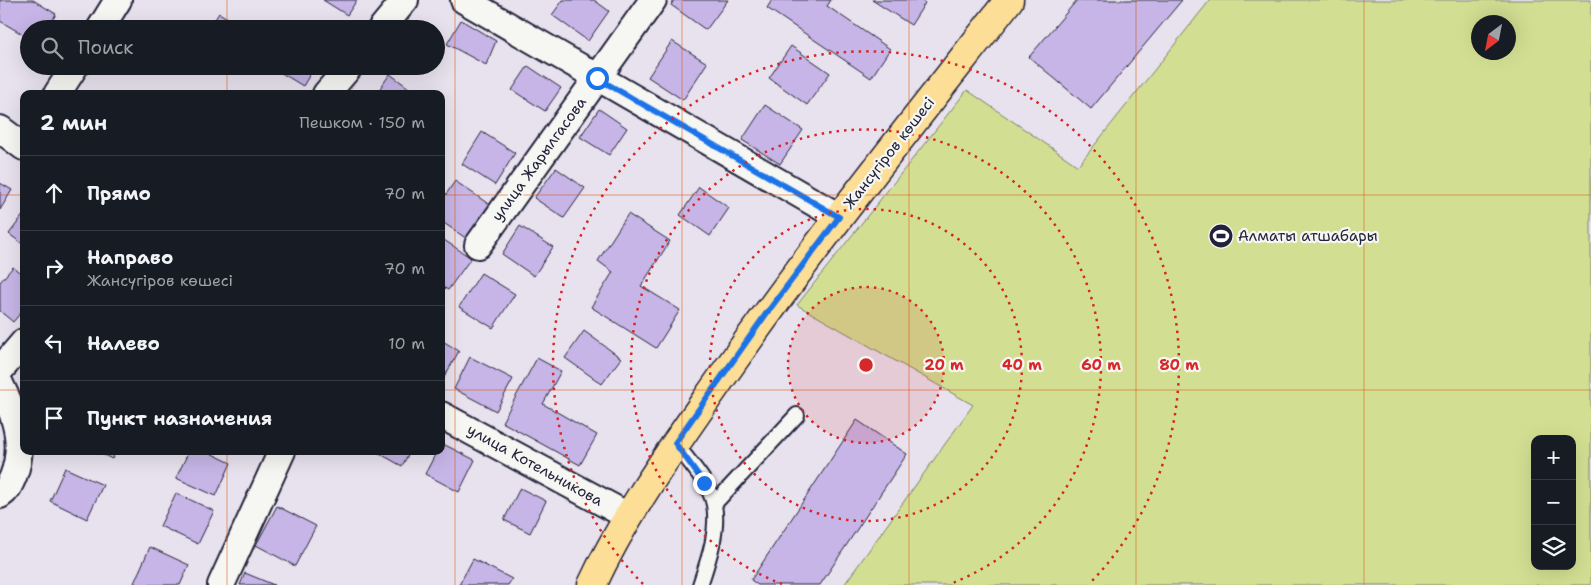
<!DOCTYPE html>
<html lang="ru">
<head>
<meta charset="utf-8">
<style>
  body { margin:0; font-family:"Shantell Sans",sans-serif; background:#20242c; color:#f1f3f6 }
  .controls { position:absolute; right:15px; bottom:15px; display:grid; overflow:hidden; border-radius:10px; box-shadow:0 5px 20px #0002 }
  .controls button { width:45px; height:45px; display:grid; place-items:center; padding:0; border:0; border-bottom:1px solid #363941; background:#171b24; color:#f1f3f6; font:25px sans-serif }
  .compass { position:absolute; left:1471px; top:15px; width:45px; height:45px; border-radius:50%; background:#171b24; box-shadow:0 5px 20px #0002; rotate:212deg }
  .stop { position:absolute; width:15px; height:15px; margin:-11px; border:4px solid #1a73e8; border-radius:50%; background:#fff }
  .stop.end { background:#1a73e8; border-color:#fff; box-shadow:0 1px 5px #0008 }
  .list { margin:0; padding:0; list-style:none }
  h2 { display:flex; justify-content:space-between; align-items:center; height:65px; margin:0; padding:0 20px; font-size:21px }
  h2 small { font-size:16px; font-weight:400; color:#9ea1a6 }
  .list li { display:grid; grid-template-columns:32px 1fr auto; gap:15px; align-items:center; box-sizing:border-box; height:75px; padding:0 20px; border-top:1px solid #363941 }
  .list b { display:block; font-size:19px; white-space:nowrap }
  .list p { margin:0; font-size:16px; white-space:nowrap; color:#9ea1a6 }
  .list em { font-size:16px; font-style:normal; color:#9ea1a6 }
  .icon { flex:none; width:28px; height:28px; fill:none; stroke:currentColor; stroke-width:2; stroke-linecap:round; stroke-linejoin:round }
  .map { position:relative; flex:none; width:1591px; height:585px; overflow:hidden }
  .search { position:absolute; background:#171b24; box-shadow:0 5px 20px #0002; left:20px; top:20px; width:425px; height:55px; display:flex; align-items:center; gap:12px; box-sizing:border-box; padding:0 18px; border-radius:28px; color:#9ea1a6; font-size:19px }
  .panel { position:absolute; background:#171b24; box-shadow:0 5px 20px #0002; left:20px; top:90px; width:425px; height:365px; border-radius:10px }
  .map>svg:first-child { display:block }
  .green { fill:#d2df92; stroke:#7a8066; fill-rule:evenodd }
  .building { fill:#c6b5e6; stroke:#22223b }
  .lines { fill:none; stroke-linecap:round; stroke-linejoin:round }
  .service-casing { stroke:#22223b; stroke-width:18 }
  .minor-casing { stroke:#22223b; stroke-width:30 }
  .primary-casing { stroke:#22223b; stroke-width:31 }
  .service { stroke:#f6f6f2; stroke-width:14 }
  .minor { stroke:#f6f6f2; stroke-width:26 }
  .primary { stroke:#fdde96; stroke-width:28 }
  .route { stroke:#1a73e8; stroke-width:6 }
  .grid { fill:none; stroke:#de560e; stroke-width:1; stroke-opacity:0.55 }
  .ring { fill:none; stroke:#d62828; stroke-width:2.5; stroke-dasharray:2.5 5 }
  .labels { text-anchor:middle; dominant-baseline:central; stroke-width:4.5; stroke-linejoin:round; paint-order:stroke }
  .street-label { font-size:15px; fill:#22223b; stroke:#f6f6f2 }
  .poi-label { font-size:15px; fill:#22223b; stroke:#f6f6f2; text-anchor:start }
  .centre { fill:#d62828; stroke:#f6f6f2; stroke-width:2.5 }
  .ring-label { font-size:15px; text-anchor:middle; font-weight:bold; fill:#d62828; stroke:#f6f6f2; stroke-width:4.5; stroke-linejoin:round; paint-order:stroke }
</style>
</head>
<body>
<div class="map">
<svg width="1591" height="585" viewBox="0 0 1591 585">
  <rect width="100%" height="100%" fill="#e8e2ee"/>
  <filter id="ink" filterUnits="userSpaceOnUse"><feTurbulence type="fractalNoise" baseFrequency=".02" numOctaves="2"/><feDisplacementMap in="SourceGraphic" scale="10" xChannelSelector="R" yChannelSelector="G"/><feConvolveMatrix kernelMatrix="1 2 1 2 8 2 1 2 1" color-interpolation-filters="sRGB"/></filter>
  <g filter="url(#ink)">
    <!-- green -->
    <path class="green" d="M 1210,0 L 1591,0 L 1591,585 L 844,585 L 973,405 L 797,305 L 967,90 L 1078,166 ZM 1478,22 L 1508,22 L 1508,52 L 1478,52 ZM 1535,439 L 1572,439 L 1572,566 L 1535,566 Z"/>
    <!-- building -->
    <path class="building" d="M 0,0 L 33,0 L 56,14 L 47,29 L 29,29 L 29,38 L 0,21 Z
      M 323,0 L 357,0 L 347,15 Z
      M 563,0 L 594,0 L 609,11 L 588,41 L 552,15 Z
      M 674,0 L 728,0 L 706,30 L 671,5 Z
      M 772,0 L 831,0 L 827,6 L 890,49 L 871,78 L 767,8 Z
      M 872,0 L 921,0 L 925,3 L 911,25 Z
      M 1077,0 L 1182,0 L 1091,109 L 1029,57 Z
      M 219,13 L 246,29 L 209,29 Z
      M 461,20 L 496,41 L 486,65 L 447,44 Z
      M 672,41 L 707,63 L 683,100 L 648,77 Z
      M 791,46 L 830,73 L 807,105 L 769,78 Z
      M 270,66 L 315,66 L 303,86 Z
      M 528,66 L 561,88 L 545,111 L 512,90 Z
      M 390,74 L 417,94 L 376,94 Z
      M 765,105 L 803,130 L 780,164 L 742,140 Z
      M 599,109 L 627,128 L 609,155 L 580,137 Z
      M 482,132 L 515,153 L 495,185 L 462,164 Z
      M 556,168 L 585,188 L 564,218 L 534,198 Z
      M 455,181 L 490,205 L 467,239 L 441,221 L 441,202 Z
      M 0,183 L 12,190 L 0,210 Z
      M 699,187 L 729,208 L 710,236 L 680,215 Z
      M 24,214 L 24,245 L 9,234 Z
      M 628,214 L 670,241 L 641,286 L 680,310 L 656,348 L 591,307 L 613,272 L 598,261 Z
      M 520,226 L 553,247 L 534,276 L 502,254 Z
      M 441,238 L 471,258 L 448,290 L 441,286 Z
      M 13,267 L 24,276 L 24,309 L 13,322 L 0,311 L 0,282 Z
      M 481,273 L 515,294 L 493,328 L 459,307 Z
      M 584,331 L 621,358 L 602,384 L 565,358 Z
      M 441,340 L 459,351 L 442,381 L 441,381 Z
      M 470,357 L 513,379 L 496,411 L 454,389 Z
      M 537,358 L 561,371 L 543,404 L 597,435 L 580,465 L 502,422 Z
      M 857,420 L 907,454 L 820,585 L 758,585 L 751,580 Z
      M 441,443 L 475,460 L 459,492 L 425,474 L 437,451 L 441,451 Z
      M 96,451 L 116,451 L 112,459 Z
      M 189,451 L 206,451 L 231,463 L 216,496 L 176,478 Z
      M 375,451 L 410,451 L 402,466 Z
      M 65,468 L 103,485 L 87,519 L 50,501 Z
      M 520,488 L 546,501 L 530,533 L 504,520 Z
      M 176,493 L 214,511 L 198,544 L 160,526 Z
      M 277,506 L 316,526 L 295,566 L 256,545 Z
      M 150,547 L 189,565 L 180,585 L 139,585 L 134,583 Z
      M 473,559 L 512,579 L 508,585 L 459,585 Z
      M 245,573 L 274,585 L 240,585 Z"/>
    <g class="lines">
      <defs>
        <path id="service" d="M 675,443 C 688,461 710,483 714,505 C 719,531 708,561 700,585
          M 714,504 L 797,415"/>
        <path id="minor" d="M 464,0 L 839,217
          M 100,29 L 118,0
          M 381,29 L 405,0
          M 57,94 L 75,66
          M 326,94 L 350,66
          M 0,129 L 24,147
          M 478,245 L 653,0
          M 0,370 L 24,342
          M 0,384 C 15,414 26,444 13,477 C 9,485 8,490 0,495
          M 441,415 L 628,516
          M 221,585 L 282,451"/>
        <path id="primary" d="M 592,585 C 626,512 674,446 720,380 C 811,249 911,125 1009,0"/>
      </defs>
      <!-- service casing -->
      <use href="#service" class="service-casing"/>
      <!-- minor casing -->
      <use href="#minor" class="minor-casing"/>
      <!-- primary casing -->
      <use href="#primary" class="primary-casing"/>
      <!-- service -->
      <use href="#service" class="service"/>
      <!-- minor -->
      <use href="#minor" class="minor"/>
      <!-- primary -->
      <use href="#primary" class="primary"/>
    </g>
  </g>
  <g class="lines" filter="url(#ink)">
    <!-- route -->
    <path class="route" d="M 597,78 L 839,217 L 766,314 L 675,443 L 704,483"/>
  </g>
  <!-- grid -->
  <path class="grid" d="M 227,0 L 227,29M 455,0 L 455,585M 682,0 L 682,585M 909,0 L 909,585M 1136,0 L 1136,585M 1364,0 L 1364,585M 227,66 L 227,94M 0,195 L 24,195M 441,195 L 1591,195M 0,390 L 24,390M 441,390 L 1591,390M 227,451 L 227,585"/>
  <!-- distance rings -->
  <circle cx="866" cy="365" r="78" fill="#d62828" fill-opacity=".12"/>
  <g class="ring">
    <circle cx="866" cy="365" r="78"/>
    <circle cx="866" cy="365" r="156"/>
    <path d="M782 584A235 235 0 1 1 950 584"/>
    <path d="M643 584A313 313 0 1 1 1089 584"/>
  </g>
  <!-- icons -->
  <defs>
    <symbol id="stadium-disc" viewBox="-11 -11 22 22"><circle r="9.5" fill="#22223b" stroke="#f6f6f2"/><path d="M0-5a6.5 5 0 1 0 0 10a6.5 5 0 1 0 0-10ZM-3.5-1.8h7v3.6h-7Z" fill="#fff"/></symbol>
  </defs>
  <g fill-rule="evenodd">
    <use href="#stadium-disc" x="1207" y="222" width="28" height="28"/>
  </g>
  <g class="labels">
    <!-- street labels -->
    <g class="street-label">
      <text transform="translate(889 153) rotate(-52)">Жансүгіров көшесі</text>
      <text transform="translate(539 159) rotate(-54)">улица Жарылгасова</text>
      <text transform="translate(535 465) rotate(29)">улица Котельникова</text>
    </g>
    <!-- poi labels -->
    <g class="poi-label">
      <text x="1238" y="236">Алматы атшабары</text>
    </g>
  </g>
  <circle cx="866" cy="365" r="8" class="centre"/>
  <g class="ring-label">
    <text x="944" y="370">20 m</text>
    <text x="1022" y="370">40 m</text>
    <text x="1101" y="370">60 m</text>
    <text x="1179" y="370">80 m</text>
  </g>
</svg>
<div class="controls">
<button>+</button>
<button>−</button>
<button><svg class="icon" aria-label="layers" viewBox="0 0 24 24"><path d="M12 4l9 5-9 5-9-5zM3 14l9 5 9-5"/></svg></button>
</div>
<svg class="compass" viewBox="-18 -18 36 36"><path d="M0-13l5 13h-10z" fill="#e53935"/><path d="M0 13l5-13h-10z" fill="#9ea1a6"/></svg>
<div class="stop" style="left:597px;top:78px"></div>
<div class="stop end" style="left:704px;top:483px"></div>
<div class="search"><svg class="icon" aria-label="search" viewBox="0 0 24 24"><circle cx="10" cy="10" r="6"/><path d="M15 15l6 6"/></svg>Поиск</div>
<section class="panel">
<h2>2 мин<small>Пешком · 150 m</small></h2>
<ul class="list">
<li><svg class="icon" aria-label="ahead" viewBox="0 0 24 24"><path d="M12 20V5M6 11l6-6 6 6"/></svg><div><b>Прямо</b></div><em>70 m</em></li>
<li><svg class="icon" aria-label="right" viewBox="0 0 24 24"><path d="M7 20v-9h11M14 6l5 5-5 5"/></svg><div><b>Направо</b><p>Жансүгіров көшесі</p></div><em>70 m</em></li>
<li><svg class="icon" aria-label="left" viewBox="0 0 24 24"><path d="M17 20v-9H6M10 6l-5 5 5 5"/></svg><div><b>Налево</b></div><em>10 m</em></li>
<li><svg class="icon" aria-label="arrive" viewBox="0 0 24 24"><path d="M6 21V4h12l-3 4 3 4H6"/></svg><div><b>Пункт назначения</b></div></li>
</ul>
</section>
</div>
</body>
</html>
